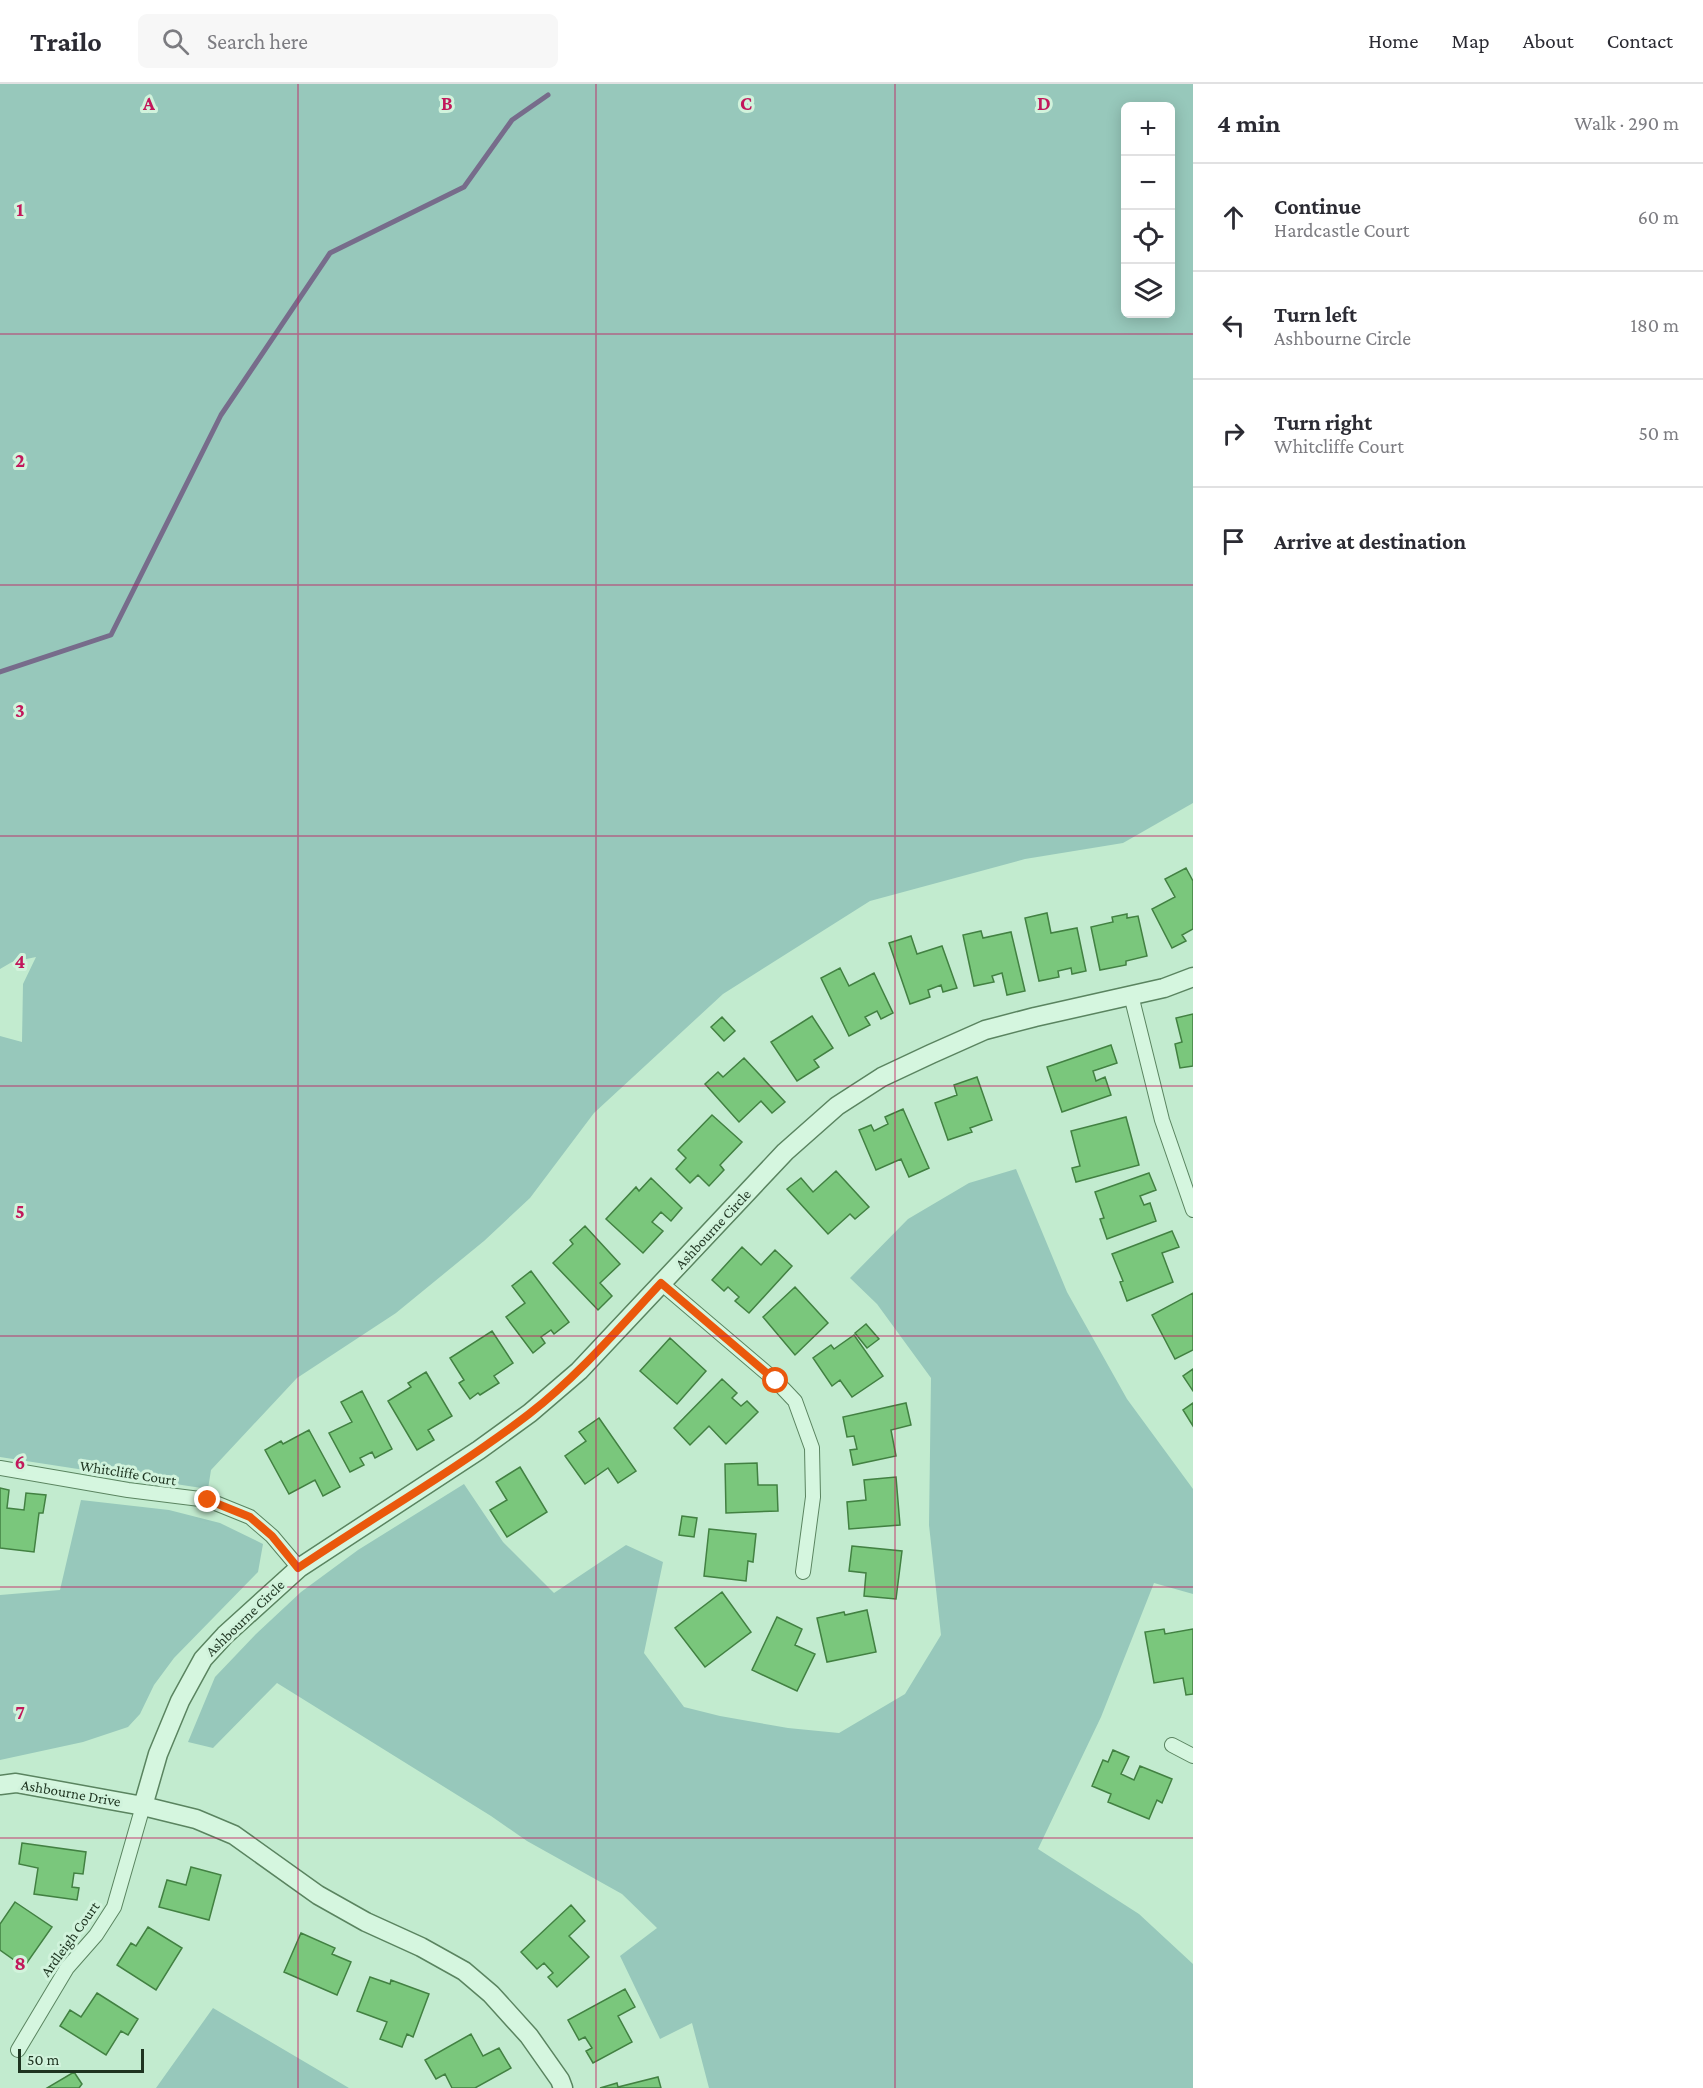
<!DOCTYPE html>
<html lang="en">
<head>
<meta charset="utf-8">
<style>
  body { margin:0; font-family:"Crimson Pro",serif; background:#f7f7f7; color:#2b2b33 }
  .controls { position:absolute; right:18px; top:18px; display:grid; overflow:hidden; border-radius:9px; box-shadow:0 3px 15px #0003 }
  .controls button { width:54px; height:54px; display:grid; place-items:center; padding:0; border:0; border-bottom:2px solid #e1e1e2; background:#fff; color:#2b2b33; font:30px sans-serif }
  .scale { position:absolute; left:18px; bottom:15px; width:126px; box-sizing:border-box; padding-left:6px; border:3px solid #1e3420; border-top:0; font-size:16px; line-height:21px; white-space:nowrap; color:#1e3420; -webkit-text-stroke:4px #d1f3dc; paint-order:stroke }
  .stop { position:absolute; width:18px; height:18px; margin:-14px; border:4px solid #ea580c; border-radius:50%; background:#fff }
  .stop.end { background:#ea580c; border-color:#fff; box-shadow:0 2px 6px #0008 }
  .list { margin:0; padding:0; list-style:none }
  h2 { display:flex; justify-content:space-between; align-items:center; height:78px; margin:0; padding:0 24px; font-size:26px }
  h2 small { font-size:20px; font-weight:400; color:#7c7c81 }
  .list li { display:grid; grid-template-columns:39px 1fr auto; gap:18px; align-items:center; box-sizing:border-box; height:108px; padding:0 24px; border-top:2px solid #e1e1e2 }
  .list b { display:block; font-size:22px; white-space:nowrap }
  .list p { margin:0; font-size:20px; white-space:nowrap; color:#7c7c81 }
  .list em { font-size:20px; font-style:normal; color:#7c7c81 }
  .icon { flex:none; width:33px; height:33px; fill:none; stroke:currentColor; stroke-width:2; stroke-linecap:round; stroke-linejoin:round }
  .map { position:relative; flex:none; width:1193px; height:2004px; overflow:hidden }
  header { display:flex; align-items:center; gap:36px; box-sizing:border-box; height:84px; padding:0 30px; background:#fff; border-bottom:2px solid #e1e1e2 }
  header strong { font-size:28px }
  nav { display:flex; gap:33px; margin-inline-start:auto; font-size:21px }
  .search { width:420px; height:54px; background:#f7f7f7; display:flex; align-items:center; gap:15px; box-sizing:border-box; padding:0 21px; border-radius:9px; color:#7c7c81; font-size:22px }
  main { display:flex }
  aside { flex:1; background:#fff }
  .map>svg:first-child { display:block }
  .green { fill:#97c8bb; fill-rule:evenodd }
  .lines { fill:none; stroke-linecap:round; stroke-linejoin:round }
  .stream { stroke:#776c8b; stroke-width:5 }
  .building { fill:#7ac77c; stroke:#428142; stroke-width:1.5 }
  .minor-casing { stroke:#5a8460; stroke-width:16 }
  .tertiary-casing { stroke:#5a8460; stroke-width:21 }
  .minor { stroke:#d5f6df; stroke-width:14 }
  .tertiary { stroke:#d5f6df; stroke-width:18 }
  .route { stroke:#ea580c; stroke-width:8 }
  .grid { fill:none; stroke:#c2185b; stroke-width:1.5; stroke-opacity:0.55 }
  .labels { text-anchor:middle; dominant-baseline:central; stroke-width:6; stroke-linejoin:round; paint-order:stroke }
  .street-label { font-size:15px; fill:#1e3420; stroke:#d1f3dc }
  .grid-label { font-size:20px; text-anchor:middle; font-weight:bold; fill:#c2185b; stroke:#d1f3dc; stroke-width:6; stroke-linejoin:round; paint-order:stroke }
</style>
</head>
<body>
<header>
<strong>Trailo</strong>
<div class="search"><svg class="icon" aria-label="search" viewBox="0 0 24 24"><circle cx="10" cy="10" r="6"/><path d="M15 15l6 6"/></svg>Search here</div>
<nav><a>Home</a><a>Map</a><a>About</a><a>Contact</a></nav>
</header>
<main>
<div class="map">
<svg width="1193" height="2004" viewBox="0 0 1193 2004">
  <rect width="100%" height="100%" fill="#c2ebcf"/>
  <!-- green -->
  <path class="green" d="M 0,0 L 1193,0 L 1193,719 L 1123,759 L 1025,775 L 870,817 L 723,910 L 594,1029 L 530,1114 L 484,1157 L 396,1229 L 297,1294 L 211,1386 L 208,1405 L 0,1373 L 0,952 L 22,958 L 23,900 L 36,873 L 12,878 L 0,885 ZM 1126,22 L 1170,22 L 1170,230 L 1126,230 Z
    M 1016,1085 L 1067,1208 L 1127,1315 L 1193,1405 L 1193,1510 L 1154,1499 L 1101,1633 L 1038,1765 L 1139,1830 L 1193,1880 L 1193,2004 L 709,2004 L 692,1939 L 660,1955 L 620,1872 L 657,1844 L 622,1810 L 527,1757 L 491,1732 L 277,1599 L 213,1664 L 188,1658 L 215,1593 L 256,1550 L 301,1508 L 358,1466 L 464,1400 L 503,1458 L 554,1509 L 626,1461 L 663,1478 L 644,1569 L 684,1623 L 720,1632 L 788,1644 L 839,1649 L 905,1610 L 941,1551 L 929,1441 L 931,1294 L 877,1220 L 850,1194 L 908,1135 L 969,1099 Z
    M 81,1416 L 169,1426 L 220,1439 L 263,1460 L 258,1488 L 174,1574 L 154,1601 L 140,1630 L 128,1643 L 83,1658 L 0,1676 L 0,1511 L 60,1506 Z
    M 213,1924 L 349,2004 L 156,2004 Z"/>
  <g class="lines">
    <!-- stream -->
    <path class="stream" d="M 0,588 L 111,551 L 221,331 L 330,169 L 464,103 L 512,36 L 548,11"/>
  </g>
  <!-- building -->
  <path class="building" d="M 1186,784 L 1193,797 L 1193,845 L 1182,851 L 1186,857 L 1172,864 L 1152,825 L 1175,813 L 1165,795 Z
    M 1047,829 L 1051,849 L 1077,844 L 1086,887 L 1072,890 L 1071,884 L 1058,887 L 1059,893 L 1039,897 L 1025,834 Z
    M 1127,830 L 1127,834 L 1138,832 L 1147,872 L 1126,877 L 1126,881 L 1100,886 L 1091,843 L 1113,838 L 1112,833 Z
    M 981,847 L 983,854 L 1011,848 L 1025,907 L 1007,911 L 1002,889 L 992,892 L 994,898 L 974,902 L 963,851 Z
    M 911,852 L 917,870 L 942,862 L 957,904 L 943,908 L 941,901 L 928,906 L 930,913 L 910,920 L 889,859 Z
    M 840,884 L 849,902 L 874,889 L 893,929 L 881,935 L 877,927 L 865,933 L 870,941 L 849,952 L 821,894 Z
    M 1193,930 L 1193,982 L 1180,984 L 1175,960 L 1182,958 L 1176,934 Z
    M 812,932 L 833,964 L 814,976 L 819,983 L 797,997 L 771,958 Z
    M 722,933 L 735,947 L 724,957 L 711,943 Z
    M 1111,961 L 1117,979 L 1093,987 L 1096,997 L 1105,993 L 1111,1011 L 1062,1028 L 1047,983 Z
    M 744,974 L 785,1018 L 772,1029 L 761,1017 L 739,1038 L 705,1000 L 718,988 L 723,993 Z
    M 977,993 L 992,1036 L 970,1044 L 972,1048 L 948,1056 L 935,1019 L 957,1011 L 954,1001 Z
    M 903,1025 L 929,1084 L 909,1093 L 901,1075 L 876,1086 L 859,1046 L 871,1041 L 874,1047 L 888,1040 L 885,1033 Z
    M 712,1031 L 742,1058 L 720,1081 L 724,1086 L 709,1102 L 698,1091 L 690,1099 L 676,1085 L 686,1074 L 678,1066 Z
    M 1126,1033 L 1139,1081 L 1076,1098 L 1072,1084 L 1080,1082 L 1071,1047 Z
    M 836,1087 L 869,1123 L 855,1135 L 850,1130 L 828,1150 L 787,1105 L 801,1094 L 813,1108 Z
    M 1149,1089 L 1156,1106 L 1140,1112 L 1144,1121 L 1150,1119 L 1156,1137 L 1107,1155 L 1100,1135 L 1104,1134 L 1095,1108 Z
    M 651,1094 L 682,1124 L 671,1137 L 661,1128 L 652,1138 L 663,1147 L 643,1169 L 606,1135 L 636,1103 L 639,1107 Z
    M 585,1142 L 620,1180 L 600,1199 L 612,1212 L 598,1226 L 553,1179 L 573,1160 L 570,1156 Z
    M 1172,1147 L 1179,1163 L 1162,1169 L 1173,1198 L 1127,1217 L 1120,1198 L 1123,1197 L 1112,1170 Z
    M 742,1163 L 761,1181 L 775,1166 L 792,1182 L 749,1229 L 735,1217 L 739,1213 L 728,1203 L 724,1207 L 712,1196 Z
    M 531,1187 L 569,1238 L 554,1250 L 551,1246 L 541,1253 L 545,1259 L 533,1269 L 506,1233 L 525,1219 L 512,1202 Z
    M 795,1203 L 828,1239 L 795,1271 L 763,1233 Z
    M 1193,1209 L 1193,1266 L 1175,1275 L 1152,1231 Z
    M 866,1240 L 879,1255 L 867,1264 L 855,1249 Z
    M 492,1247 L 513,1279 L 494,1292 L 499,1299 L 480,1311 L 478,1309 L 470,1315 L 459,1299 L 464,1296 L 450,1274 Z
    M 854,1251 L 883,1292 L 852,1313 L 840,1296 L 832,1302 L 813,1274 L 831,1261 L 834,1265 Z
    M 670,1254 L 706,1287 L 677,1320 L 640,1287 Z
    M 1193,1285 L 1193,1307 L 1183,1292 Z
    M 426,1288 L 452,1332 L 428,1346 L 434,1356 L 417,1366 L 388,1317 L 411,1303 L 408,1299 Z
    M 722,1295 L 737,1309 L 732,1314 L 741,1322 L 747,1317 L 758,1328 L 726,1360 L 709,1342 L 690,1361 L 674,1344 Z
    M 362,1307 L 392,1365 L 375,1374 L 372,1368 L 360,1374 L 364,1381 L 350,1388 L 329,1349 L 352,1338 L 341,1318 Z
    M 906,1319 L 911,1341 L 891,1346 L 896,1372 L 853,1381 L 850,1366 L 857,1365 L 854,1352 L 847,1353 L 843,1333 Z
    M 1193,1319 L 1193,1342 L 1183,1326 Z
    M 599,1334 L 636,1387 L 618,1399 L 608,1384 L 585,1400 L 565,1372 L 586,1357 L 579,1348 Z
    M 309,1346 L 340,1403 L 323,1412 L 315,1396 L 289,1410 L 265,1366 L 281,1357 L 283,1360 Z
    M 757,1379 L 758,1401 L 777,1401 L 778,1427 L 726,1429 L 725,1380 Z
    M 520,1383 L 547,1428 L 507,1453 L 490,1426 L 507,1416 L 496,1398 Z
    M 896,1393 L 900,1441 L 849,1445 L 847,1418 L 866,1416 L 864,1396 Z
    M 0,1404 L 9,1406 L 7,1424 L 24,1426 L 26,1409 L 46,1411 L 43,1429 L 39,1429 L 34,1468 L 0,1464 Z
    M 682,1432 L 697,1434 L 694,1453 L 679,1451 Z
    M 709,1445 L 756,1450 L 753,1478 L 748,1477 L 746,1497 L 704,1492 Z
    M 852,1462 L 902,1467 L 896,1515 L 864,1512 L 866,1489 L 849,1487 Z
    M 722,1508 L 751,1548 L 705,1583 L 675,1544 Z
    M 867,1526 L 876,1568 L 827,1578 L 817,1534 L 844,1528 L 845,1531 Z
    M 777,1533 L 802,1545 L 795,1561 L 815,1570 L 797,1607 L 752,1586 Z
    M 1164,1545 L 1165,1550 L 1193,1545 L 1193,1610 L 1186,1611 L 1183,1594 L 1154,1599 L 1145,1548 Z
    M 1113,1666 L 1129,1673 L 1121,1690 L 1134,1696 L 1140,1682 L 1172,1695 L 1162,1719 L 1157,1716 L 1149,1735 L 1108,1718 L 1111,1710 L 1092,1702 L 1103,1676 L 1108,1678 Z
    M 22,1759 L 86,1768 L 83,1790 L 74,1789 L 72,1803 L 79,1804 L 77,1816 L 34,1810 L 38,1784 L 19,1780 Z
    M 191,1783 L 221,1791 L 209,1836 L 159,1823 L 167,1796 L 186,1801 Z
    M 15,1818 L 52,1843 L 24,1883 L 0,1866 L 0,1840 Z
    M 571,1821 L 585,1837 L 569,1852 L 589,1873 L 557,1903 L 548,1893 L 553,1889 L 544,1879 L 537,1885 L 521,1868 Z
    M 148,1843 L 182,1864 L 156,1906 L 117,1881 L 131,1859 L 136,1862 Z
    M 301,1849 L 335,1864 L 332,1870 L 351,1878 L 337,1911 L 284,1888 Z
    M 370,1893 L 390,1900 L 391,1896 L 429,1910 L 413,1953 L 407,1950 L 402,1963 L 380,1955 L 387,1938 L 357,1927 Z
    M 625,1905 L 635,1923 L 618,1932 L 632,1958 L 593,1979 L 586,1967 L 592,1964 L 585,1953 L 579,1956 L 568,1936 Z
    M 97,1909 L 138,1935 L 128,1951 L 121,1947 L 106,1971 L 60,1942 L 70,1926 L 81,1933 Z
    M 471,1950 L 483,1972 L 499,1964 L 511,1984 L 475,2004 L 452,2004 L 445,1990 L 436,1995 L 425,1976 Z
    M 74,1988 L 82,2000 L 79,2004 L 47,2004 Z
    M 658,1993 L 661,2004 L 600,2004 L 617,1999 L 618,2003 Z"/>
  <g class="lines">
    <defs>
      <path id="minor" d="M 1131,911 L 1162,1036 L 1193,1126
        M 661,1199 L 776,1297 L 795,1317 L 812,1364 L 813,1413 L 803,1488
        M 0,1384 L 128,1406 L 208,1416 L 250,1433 L 272,1452 L 299,1484
        M 1172,1661 L 1193,1672
        M 18,1966 L 67,1884 L 96,1851 L 114,1823 L 143,1722"/>
      <path id="tertiary" d="M 0,1701 L 16,1699 L 143,1722 L 196,1735 L 234,1751 L 318,1811 L 366,1838 L 421,1863 L 464,1887 L 491,1910 L 529,1952 L 560,1996 L 563,2004
        M 143,1722 L 158,1670 L 180,1617 L 203,1575 L 225,1551 L 299,1484 L 479,1366 L 530,1329 L 579,1287 L 785,1068 L 837,1022 L 882,993 L 931,970 L 985,946 L 1035,933 L 1164,904 L 1193,893"/>
    </defs>
    <!-- minor casing -->
    <use href="#minor" class="minor-casing"/>
    <!-- tertiary casing -->
    <use href="#tertiary" class="tertiary-casing"/>
    <!-- minor -->
    <use href="#minor" class="minor"/>
    <!-- tertiary -->
    <use href="#tertiary" class="tertiary"/>
  </g>
  <g class="lines">
    <!-- route -->
    <path class="route" d="M 208,1416 L 250,1433 L 272,1452 L 298,1484 C 375,1432 456,1386 529,1330 C 578,1292 619,1244 661,1199 L 776,1297"/>
  </g>
  <!-- grid -->
  <path class="grid" d="M 298,0 L 298,2004M 596,0 L 596,2004M 895,0 L 895,2004M 0,250 L 1193,250M 0,501 L 1193,501M 0,752 L 1193,752M 0,1002 L 1193,1002M 0,1252 L 1193,1252M 0,1503 L 1193,1503M 0,1754 L 1193,1754"/>
  <g class="labels">
    <!-- street labels -->
    <g class="street-label">
      <text transform="translate(713 1145) rotate(-47)">Ashbourne Circle</text>
      <text transform="translate(128 1389) rotate(9)">Whitcliffe Court</text>
      <text transform="translate(245 1534) rotate(-44)">Ashbourne Circle</text>
      <text transform="translate(71 1709) rotate(10)">Ashbourne Drive</text>
      <text transform="translate(70 1855) rotate(-54)">Ardleigh Court</text>
    </g>
  </g>
  <g class="grid-label">
    <text x="149" y="26">A</text>
    <text x="447" y="26">B</text>
    <text x="746" y="26">C</text>
    <text x="1044" y="26">D</text>
    <text x="20" y="132">1</text>
    <text x="20" y="383">2</text>
    <text x="20" y="633">3</text>
    <text x="20" y="884">4</text>
    <text x="20" y="1134">5</text>
    <text x="20" y="1385">6</text>
    <text x="20" y="1635">7</text>
    <text x="20" y="1886">8</text>
  </g>
</svg>
<div class="controls">
<button>+</button>
<button>−</button>
<button><svg class="icon" aria-label="locate" viewBox="0 0 24 24"><circle cx="12" cy="12" r="6"/><path d="M12 2v4M12 18v4M2 12h4M18 12h4"/></svg></button>
<button><svg class="icon" aria-label="layers" viewBox="0 0 24 24"><path d="M12 4l9 5-9 5-9-5zM3 14l9 5 9-5"/></svg></button>
</div>
<div class="scale">50 m</div>
<div class="stop" style="left:776px;top:1297px"></div>
<div class="stop end" style="left:208px;top:1416px"></div>
</div>
<aside>
<h2>4 min<small>Walk · 290 m</small></h2>
<ul class="list">
<li><svg class="icon" aria-label="ahead" viewBox="0 0 24 24"><path d="M12 20V5M6 11l6-6 6 6"/></svg><div><b>Continue</b><p>Hardcastle Court</p></div><em>60 m</em></li>
<li><svg class="icon" aria-label="left" viewBox="0 0 24 24"><path d="M17 20v-9H6M10 6l-5 5 5 5"/></svg><div><b>Turn left</b><p>Ashbourne Circle</p></div><em>180 m</em></li>
<li><svg class="icon" aria-label="right" viewBox="0 0 24 24"><path d="M7 20v-9h11M14 6l5 5-5 5"/></svg><div><b>Turn right</b><p>Whitcliffe Court</p></div><em>50 m</em></li>
<li><svg class="icon" aria-label="arrive" viewBox="0 0 24 24"><path d="M6 21V4h12l-3 4 3 4H6"/></svg><div><b>Arrive at destination</b></div></li>
</ul>
</aside>
</main>
</body>
</html>
